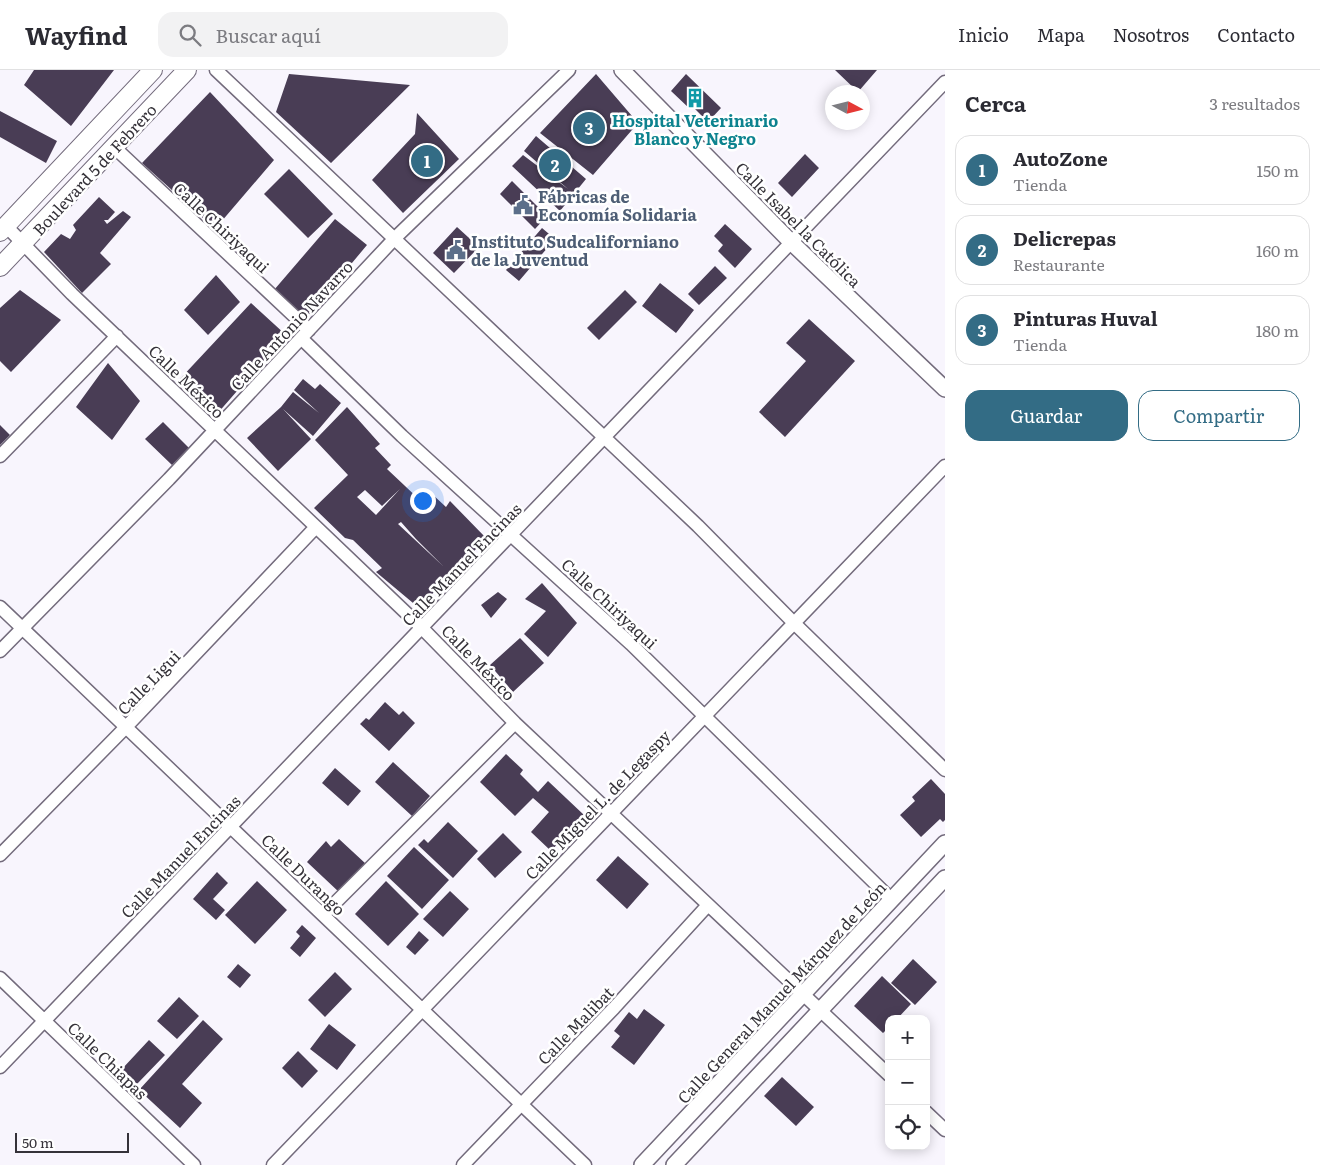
<!DOCTYPE html>
<html lang="es">
<head>
<meta charset="utf-8">
<style>
  body { margin:0; font-family:Literata,serif; background:#f2f2f3; color:#2b2b33 }
  .controls { position:absolute; right:15px; bottom:15px; display:grid; overflow:hidden; border-radius:10px; box-shadow:0 2px 12px #0003 }
  .controls button { width:45px; height:45px; display:grid; place-items:center; padding:0; border:0; border-bottom:1px solid #e1e1e2; background:#fff; color:#2b2b33; font:25px sans-serif }
  .compass { position:absolute; left:825px; top:15px; width:45px; height:45px; border-radius:50%; background:#fff; box-shadow:0 2px 12px #0003; rotate:97deg }
  .scale { position:absolute; left:15px; bottom:12px; width:114px; box-sizing:border-box; padding-left:5px; border:2px solid #353239; border-top:0; font-size:14px; line-height:18px; white-space:nowrap; color:#353239; -webkit-text-stroke:4px #fff; paint-order:stroke }
  .you { position:absolute; left:422px; top:430px; width:18px; height:18px; margin:-12px; border:4px solid #fff; border-radius:50%; background:#1a73e8; box-shadow:0 0 0 8px #1a73e833 }
  .badge { display:grid; place-items:center; width:32px; height:32px; border-radius:50%; background:#336c85; color:#fff; font-size:16px; font-weight:700 }
  .pin { position:absolute; translate:-50% -50%; border:2px solid #fff; box-shadow:0 1px 5px #0006 }
  .list { margin:0; padding:0; list-style:none }
  h2 { display:flex; justify-content:space-between; align-items:center; height:65px; margin:0; padding:0 20px; font-size:21px }
  h2 small { font-size:16px; font-weight:400; color:#7c7c81 }
  .list li { display:grid; grid-template-columns:32px 1fr auto; gap:15px; align-items:center; box-sizing:border-box; height:70px; margin:0 10px 10px; padding:0 10px; border:1px solid #e1e1e2; border-radius:15px }
  .list b { display:block; font-size:19px; white-space:nowrap }
  .list p { margin:0; font-size:16px; white-space:nowrap; color:#7c7c81 }
  .list em { font-size:16px; font-style:normal; color:#7c7c81 }
  .actions { display:flex; gap:10px; padding:15px 20px }
  .actions a { flex:1; padding:11px 0; border:1px solid #336c85; border-radius:15px; text-align:center; font-size:18px; color:#336c85 }
  .actions .main { background:#336c85; color:#fff }
  .icon { flex:none; width:28px; height:28px; fill:none; stroke:currentColor; stroke-width:2; stroke-linecap:round; stroke-linejoin:round }
  .map { position:relative; flex:none; width:945px; height:1095px; overflow:hidden }
  header { display:flex; align-items:center; gap:30px; box-sizing:border-box; height:70px; padding:0 25px; background:#fff; border-bottom:1px solid #e1e1e2 }
  header strong { font-size:24px }
  nav { display:flex; gap:28px; margin-inline-start:auto; font-size:18px }
  .search { width:350px; height:45px; background:#f2f2f3; display:flex; align-items:center; gap:12px; box-sizing:border-box; padding:0 18px; border-radius:15px; color:#7c7c81; font-size:19px }
  main { display:flex }
  aside { flex:1; background:#fff }
  .map>svg:first-child { display:block }
  .building { fill:#493d55; fill-rule:evenodd }
  .lines { fill:none; stroke-linecap:round; stroke-linejoin:round }
  .minor-casing { stroke:#736b7c; stroke-width:15 }
  .tertiary-casing { stroke:#736b7c; stroke-width:18 }
  .secondary-casing { stroke:#736b7c; stroke-width:20 }
  .minor { stroke:#fff; stroke-width:12 }
  .tertiary { stroke:#fff; stroke-width:15 }
  .secondary { stroke:#fff; stroke-width:18 }
  .labels { text-anchor:middle; dominant-baseline:central; stroke-width:5; stroke-linejoin:round; paint-order:stroke }
  .culture-label { font-size:16px; font-weight:bold; fill:#0d838f; stroke:#fff }
  .street-label { font-size:16px; fill:#353239; stroke:#fff }
  .service-label { font-size:16px; font-weight:bold; fill:#4e5e75; stroke:#fff; text-anchor:start }
</style>
</head>
<body>
<header>
<strong>Wayfind</strong>
<div class="search"><svg class="icon" aria-label="search" viewBox="0 0 24 24"><circle cx="10" cy="10" r="6"/><path d="M15 15l6 6"/></svg>Buscar aquí</div>
<nav><a>Inicio</a><a>Mapa</a><a>Nosotros</a><a>Contacto</a></nav>
</header>
<main>
<div class="map">
<svg width="945" height="1095" viewBox="0 0 945 1095">
  <rect width="100%" height="100%" fill="#f8f5fd"/>
  <!-- building -->
  <path class="building" d="M 34,0 L 114,0 L 71,56 L 24,15 Z
    M 835,0 L 877,0 L 858,22 Z
    M 289,4 L 410,15 L 331,93 L 276,42 Z
    M 596,4 L 638,53 L 593,105 L 540,63 Z
    M 686,4 L 721,38 L 708,52 L 692,36 L 690,39 L 671,21 Z
    M 210,22 L 274,90 L 215,159 L 142,93 Z
    M 0,41 L 57,71 L 46,93 L 0,67 Z
    M 417,43 L 459,89 L 403,143 L 372,110 L 415,64 Z
    M 536,66 L 586,109 L 560,141 L 512,96 L 523,85 L 568,119 L 524,81 Z
    M 805,84 L 819,98 L 792,127 L 778,113 Z
    M 289,99 L 333,144 L 308,168 L 264,124 Z
    M 512,111 L 547,146 L 535,159 L 500,124 Z
    M 99,127 L 115,142 L 108,150 L 104,150 L 107,154 L 123,141 L 131,147 L 100,183 L 111,194 L 82,223 L 44,182 L 61,164 L 70,169 L 76,160 L 73,155 Z
    M 335,149 L 367,175 L 306,248 L 274,220 Z
    M 725,154 L 752,179 L 735,198 L 718,181 L 723,175 L 714,166 Z
    M 457,157 L 479,177 L 454,203 L 433,183 Z
    M 542,158 L 555,169 L 519,211 L 506,200 Z
    M 715,196 L 727,208 L 699,235 L 688,224 Z
    M 216,205 L 240,232 L 208,265 L 184,240 Z
    M 660,213 L 694,240 L 676,263 L 642,236 Z
    M 20,220 L 61,250 L 11,302 L 0,291 L 0,238 Z
    M 625,220 L 637,232 L 599,270 L 587,258 Z
    M 251,233 L 286,265 L 217,344 L 179,310 Z
    M 809,249 L 855,291 L 785,367 L 759,342 L 806,291 L 786,273 Z
    M 108,293 L 140,331 L 112,370 L 76,337 Z
    M 303,309 L 315,319 L 320,314 L 341,333 L 313,366 L 283,339 L 311,369 L 278,401 L 247,368 L 281,337 L 293,322 L 319,343 L 294,320 Z
    M 347,337 L 380,374 L 375,378 L 391,395 L 387,399 L 422,432 L 431,423 L 446,437 L 450,431 L 486,468 L 465,491 L 462,487 L 453,505 L 451,504 L 419,538 L 376,502 L 382,498 L 353,470 L 345,468 L 314,438 L 348,405 L 315,370 ZM 400,419 L 376,445 L 357,427 L 365,420 L 382,436 ZM 401,452 L 416,469 L 443,496 L 398,454 Z
    M 163,352 L 189,378 L 172,395 L 145,369 Z
    M 0,355 L 10,365 L 0,375 Z
    M 542,513 L 577,553 L 548,587 L 524,564 L 546,541 L 525,529 Z
    M 498,522 L 507,529 L 491,548 L 481,535 Z
    M 520,568 L 544,593 L 513,622 L 490,595 Z
    M 385,632 L 399,645 L 403,641 L 415,653 L 389,681 L 360,654 L 366,648 L 369,650 Z
    M 506,684 L 523,700 L 520,704 L 538,722 L 548,711 L 584,745 L 551,781 L 531,762 L 549,742 L 533,728 L 515,746 L 480,712 Z
    M 393,692 L 430,726 L 412,746 L 375,712 Z
    M 335,698 L 361,721 L 348,736 L 322,713 Z
    M 931,709 L 945,724 L 945,750 L 943,752 L 940,749 L 921,767 L 900,745 L 915,731 L 912,727 Z
    M 448,752 L 478,781 L 453,808 L 418,775 L 424,769 L 428,773 Z
    M 503,763 L 522,782 L 495,808 L 477,789 Z
    M 339,769 L 366,794 L 340,823 L 307,792 L 326,771 L 331,777 Z
    M 414,777 L 449,810 L 422,839 L 387,806 Z
    M 618,786 L 649,814 L 627,839 L 596,810 Z
    M 217,802 L 228,813 L 213,829 L 225,840 L 216,850 L 193,829 Z
    M 257,811 L 287,840 L 255,874 L 225,845 Z
    M 386,811 L 419,844 L 388,876 L 355,844 Z
    M 450,821 L 469,839 L 443,867 L 423,849 Z
    M 302,855 L 316,868 L 300,887 L 290,878 L 300,866 L 296,862 Z
    M 419,861 L 429,870 L 415,885 L 406,877 Z
    M 913,889 L 937,912 L 915,935 L 891,913 Z
    M 238,894 L 251,905 L 240,918 L 227,907 Z
    M 335,902 L 352,919 L 325,947 L 308,930 Z
    M 882,906 L 911,934 L 897,949 L 889,949 L 889,957 L 883,963 L 854,936 Z
    M 179,927 L 199,946 L 177,969 L 157,951 Z
    M 644,939 L 665,955 L 634,995 L 611,977 L 620,966 L 614,961 L 629,942 L 637,949 Z
    M 203,950 L 223,969 L 182,1014 L 202,1033 L 180,1058 L 139,1020 Z
    M 329,954 L 356,975 L 337,1000 L 310,979 Z
    M 149,970 L 165,985 L 137,1014 L 122,999 Z
    M 298,981 L 318,1001 L 302,1018 L 282,998 Z
    M 782,1007 L 814,1037 L 796,1056 L 764,1026 Z"/>
  <g class="lines">
    <defs>
      <path id="minor" d="M 216,0 L 698,456 L 794,553 L 945,700
        M 114,77 L 309,260
        M 6,156 L 72,224 L 422,558 L 515,653 L 889,1005
        M 301,268 L 402,366 L 631,574 L 891,829
        M 0,386 L 117,266
        M 0,537 L 585,1095
        M 0,581 L 169,409 L 395,168 L 569,0
        M 0,785 L 126,657 L 315,458
        M 323,845 L 515,653
        M 0,908 L 194,1095
        M 0,997 L 945,12
        M 926,1042 L 945,1060
        M 273,1095 L 945,396
        M 463,1095 L 614,938 L 708,835"/>
      <path id="tertiary" d="M 622,0 L 791,172 L 945,319
        M 642,1095 L 945,773
        M 674,1095 L 945,808"/>
      <path id="secondary" d="M 0,162 L 153,0
        M 0,197 L 187,0"/>
    </defs>
    <!-- minor casing -->
    <use href="#minor" class="minor-casing"/>
    <!-- tertiary casing -->
    <use href="#tertiary" class="tertiary-casing"/>
    <!-- secondary casing -->
    <use href="#secondary" class="secondary-casing"/>
    <!-- minor -->
    <use href="#minor" class="minor"/>
    <!-- tertiary -->
    <use href="#tertiary" class="tertiary"/>
    <!-- secondary -->
    <use href="#secondary" class="secondary"/>
  </g>
  <!-- icons -->
  <defs>
    <symbol id="building-bare" viewBox="-9 -9 18 18"><path d="M-4-6H4V6H1V3H-1V6H-4ZM-2.5-4.3h1.7v1.8h-1.7ZM.8-4.3h1.7v1.8H.8ZM-2.5-1h1.7V.8h-1.7ZM.8-1h1.7V.8H.8Z" fill="#0f9aa8" stroke="#fff" stroke-width="2.5" paint-order="stroke"/></symbol>
    <symbol id="civic-bare" viewBox="-9 -9 18 18"><path d="M-.6-6.5H3V-4.5H.6V-3L4-1V1h2V6H-6V1h2V-1L-.6-3ZM-1.2 2.5V6h2.4V2.5Z" fill="#5c6f8a" stroke="#fff" stroke-width="2.5" paint-order="stroke"/></symbol>
  </defs>
  <g fill-rule="evenodd">
    <use href="#building-bare" x="681" y="14" width="28" height="28"/>
    <use href="#civic-bare" x="509" y="121" width="28" height="28"/>
    <use href="#civic-bare" x="442" y="166" width="28" height="28"/>
  </g>
  <g class="labels">
    <!-- culture labels -->
    <g class="culture-label">
      <text x="695" y="50">Hospital Veterinario<tspan x="695" dy="18">Blanco y Negro</tspan></text>
    </g>
    <!-- street labels -->
    <g class="street-label">
      <text transform="translate(94 99) rotate(-47)">Boulevard 5 de Febrero</text>
      <text transform="translate(799 154) rotate(45)">Calle Isabel la Católica</text>
      <text transform="translate(222 157) rotate(43)">Calle Chiriyaqui</text>
      <text transform="translate(291 255) rotate(-47)">Calle Antonio Navarro</text>
      <text transform="translate(187 311) rotate(44)">Calle México</text>
      <text transform="translate(461 494) rotate(-46)">Calle Manuel Encinas</text>
      <text transform="translate(610 533) rotate(43)">Calle Chiriyaqui</text>
      <text transform="translate(479 592) rotate(46)">Calle México</text>
      <text transform="translate(148 612) rotate(-46)">Calle Ligui</text>
      <text transform="translate(597 734) rotate(-46)">Calle Miguel L. de Legaspy</text>
      <text transform="translate(180 786) rotate(-46)">Calle Manuel Encinas</text>
      <text transform="translate(304 804) rotate(44)">Calle Durango</text>
      <text transform="translate(781 922) rotate(-47)">Calle General Manuel Márquez de León</text>
      <text transform="translate(575 955) rotate(-46)">Calle Malibat</text>
      <text transform="translate(108 990) rotate(44)">Calle Chiapas</text>
    </g>
    <!-- service labels -->
    <g class="service-label">
      <text x="538" y="126">Fábricas de<tspan x="538" dy="18">Economía Solidaria</tspan></text>
      <text x="471" y="171">Instituto Sudcaliforniano<tspan x="471" dy="18">de la Juventud</tspan></text>
    </g>
  </g>
</svg>
<div class="controls">
<button>+</button>
<button>−</button>
<button><svg class="icon" aria-label="locate" viewBox="0 0 24 24"><circle cx="12" cy="12" r="6"/><path d="M12 2v4M12 18v4M2 12h4M18 12h4"/></svg></button>
</div>
<svg class="compass" viewBox="-18 -18 36 36"><path d="M0-13l5 13h-10z" fill="#e53935"/><path d="M0 13l5-13h-10z" fill="#7c7c81"/></svg>
<div class="scale">50 m</div>
<div class="you"></div>
<div class="pin badge" style="left:427px;top:91px">1</div>
<div class="pin badge" style="left:555px;top:95px">2</div>
<div class="pin badge" style="left:589px;top:58px">3</div>
</div>
<aside>
<h2>Cerca<small>3 resultados</small></h2>
<ul class="list">
<li><span class="badge">1</span><div><b>AutoZone</b><p>Tienda</p></div><em>150 m</em></li>
<li><span class="badge">2</span><div><b>Delicrepas</b><p>Restaurante</p></div><em>160 m</em></li>
<li><span class="badge">3</span><div><b>Pinturas Huval</b><p>Tienda</p></div><em>180 m</em></li>
</ul>
<div class="actions"><a class="main">Guardar</a><a>Compartir</a></div>
</aside>
</main>
</body>
</html>
